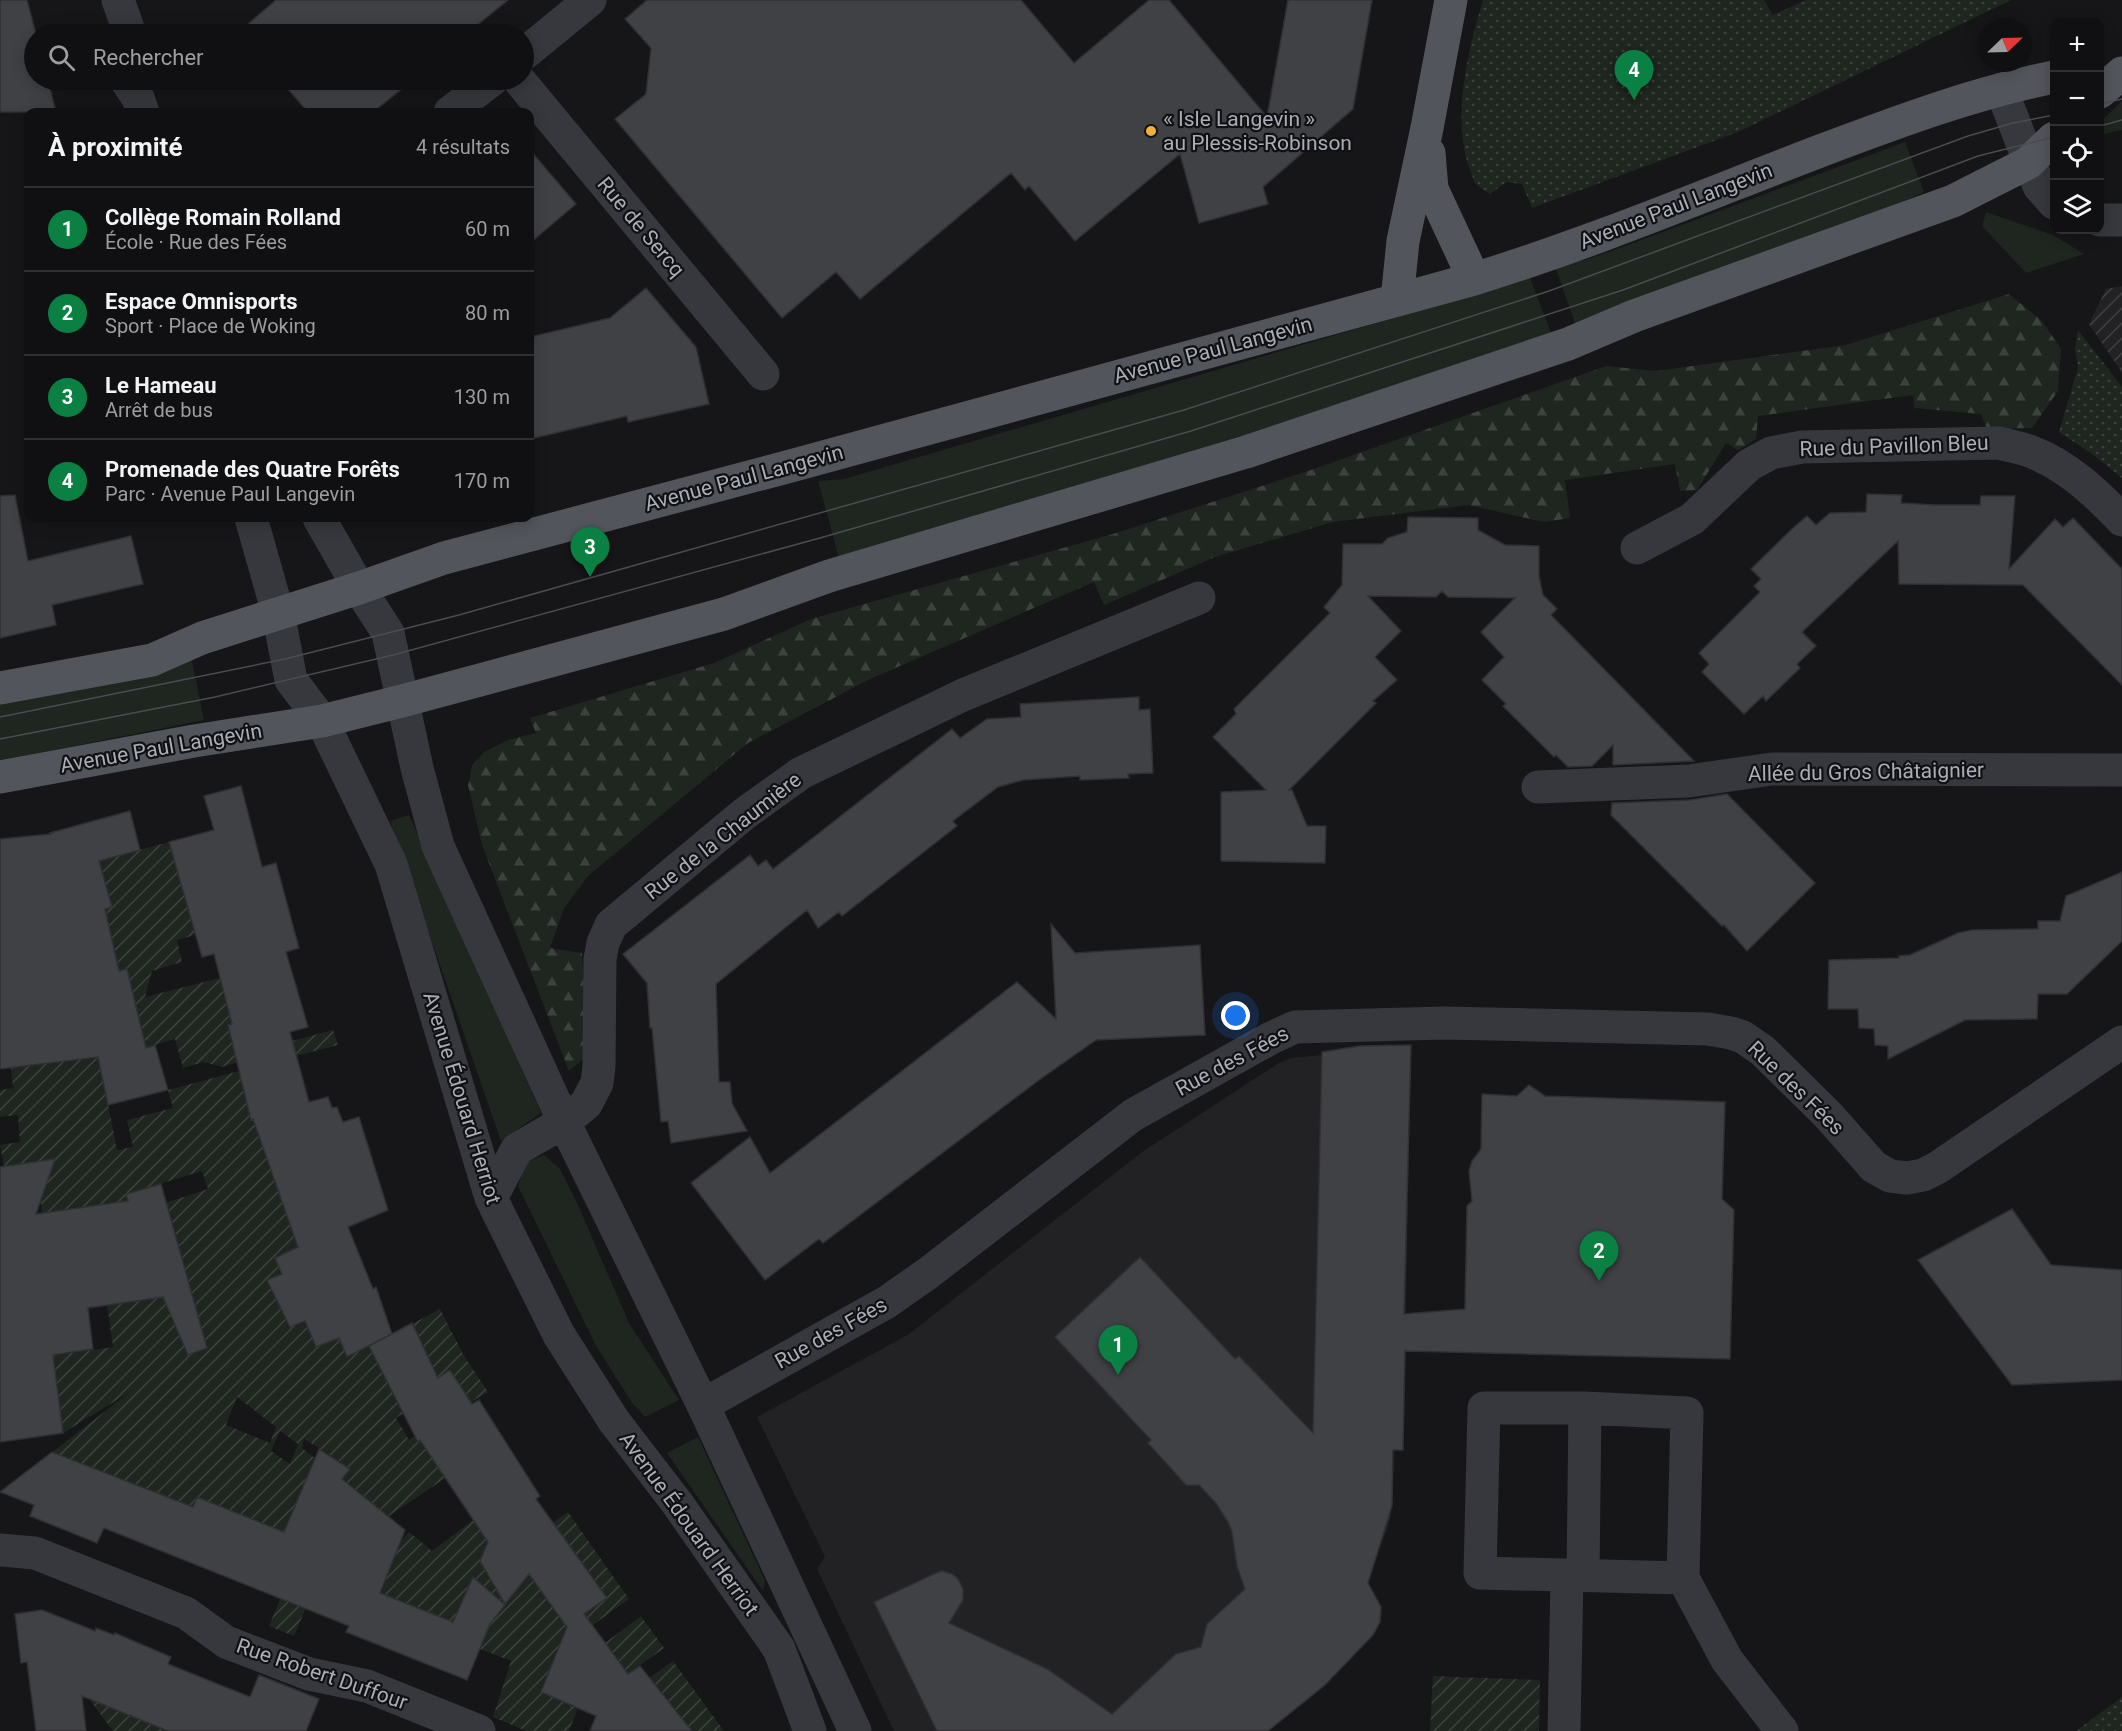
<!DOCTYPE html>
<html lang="fr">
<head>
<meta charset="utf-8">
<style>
  body { margin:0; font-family:Roboto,sans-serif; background:#1e1e20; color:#f1f3f6 }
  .controls { position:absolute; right:18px; top:18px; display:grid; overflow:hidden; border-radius:12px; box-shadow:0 3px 15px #0003 }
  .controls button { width:54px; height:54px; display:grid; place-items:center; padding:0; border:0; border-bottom:2px solid #303032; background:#101012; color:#f1f3f6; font:30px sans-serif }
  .compass { position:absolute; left:1978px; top:18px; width:54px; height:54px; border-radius:50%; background:#101012; box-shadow:0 3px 15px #0003; rotate:67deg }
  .you { position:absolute; left:1236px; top:1016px; width:21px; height:21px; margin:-15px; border:4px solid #fff; border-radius:50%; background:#1a73e8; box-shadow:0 0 0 9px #1a73e833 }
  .badge { display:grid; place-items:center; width:39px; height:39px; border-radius:50%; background:#0b8043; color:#fff; font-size:20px; font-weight:700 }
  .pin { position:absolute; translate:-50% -50px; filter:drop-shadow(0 2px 3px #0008) }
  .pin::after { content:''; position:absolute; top:32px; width:21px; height:18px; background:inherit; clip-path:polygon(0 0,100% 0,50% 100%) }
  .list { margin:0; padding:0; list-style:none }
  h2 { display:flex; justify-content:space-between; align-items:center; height:78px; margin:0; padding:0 24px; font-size:26px }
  h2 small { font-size:20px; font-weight:400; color:#9c9d9f }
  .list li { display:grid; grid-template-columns:39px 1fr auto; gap:18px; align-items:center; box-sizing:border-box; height:84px; padding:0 24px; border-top:2px solid #303032 }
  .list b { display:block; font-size:22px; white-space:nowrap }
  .list p { margin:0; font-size:20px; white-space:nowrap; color:#9c9d9f }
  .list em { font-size:20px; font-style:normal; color:#9c9d9f }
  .icon { flex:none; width:33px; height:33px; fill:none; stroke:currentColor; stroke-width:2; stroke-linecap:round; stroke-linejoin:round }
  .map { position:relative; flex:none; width:2122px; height:1731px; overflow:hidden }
  .search { position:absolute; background:#101012; box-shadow:0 3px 15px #0003; left:24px; top:24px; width:510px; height:66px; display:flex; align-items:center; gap:15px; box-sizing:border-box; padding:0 21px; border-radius:33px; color:#9c9d9f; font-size:22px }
  .panel { position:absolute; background:#101012; box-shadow:0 3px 15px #0003; left:24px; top:108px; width:510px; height:414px; border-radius:12px }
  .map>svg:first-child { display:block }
  .built { fill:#222225 }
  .industrial { fill:url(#industrial-furrows) }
  .grass { fill:#1e261f }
  .forest { fill:url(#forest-firs) }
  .park { fill:url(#park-dots) }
  .garden { fill:url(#garden-furrows); fill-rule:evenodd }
  .building { fill:#404145; stroke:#303034; stroke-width:1.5 }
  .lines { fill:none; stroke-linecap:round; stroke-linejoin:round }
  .minor { stroke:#37383d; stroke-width:33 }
  .major { stroke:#53555c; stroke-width:33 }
  .tram { stroke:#4a4c52; stroke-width:1.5 }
  .poi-dot { fill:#f2b134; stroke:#111113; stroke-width:2 }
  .labels { text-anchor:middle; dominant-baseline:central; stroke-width:4.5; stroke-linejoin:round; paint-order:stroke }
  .poi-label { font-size:21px; fill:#a8adb8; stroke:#111113; text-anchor:start }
  .street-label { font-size:21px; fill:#a8adb8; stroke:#111113 }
</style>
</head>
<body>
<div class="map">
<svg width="2122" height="1731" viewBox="0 0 2122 1731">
  <defs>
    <pattern id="industrial-furrows" width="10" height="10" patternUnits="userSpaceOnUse" patternTransform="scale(1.5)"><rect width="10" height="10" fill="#222225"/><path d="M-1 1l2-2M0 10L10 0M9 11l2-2" fill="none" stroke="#3f3f43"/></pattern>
    <pattern id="forest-firs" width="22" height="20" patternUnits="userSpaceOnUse" patternTransform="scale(1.5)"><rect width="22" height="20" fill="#1e261f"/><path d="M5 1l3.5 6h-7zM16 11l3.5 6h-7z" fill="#3c433d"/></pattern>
    <pattern id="park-dots" width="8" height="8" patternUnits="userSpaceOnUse" patternTransform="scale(1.5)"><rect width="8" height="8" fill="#1e261f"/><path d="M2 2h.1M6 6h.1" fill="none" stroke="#3c433d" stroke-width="1.8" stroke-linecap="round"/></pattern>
    <pattern id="garden-furrows" width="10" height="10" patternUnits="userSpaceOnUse" patternTransform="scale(1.5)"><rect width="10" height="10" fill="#1e261f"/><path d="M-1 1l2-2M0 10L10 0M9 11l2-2" fill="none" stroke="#3c433d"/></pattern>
  </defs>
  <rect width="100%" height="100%" fill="#161618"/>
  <!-- built -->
  <path class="built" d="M 1411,1045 L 1403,1450 L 1393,1451 L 1391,1517 L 1367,1585 L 1381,1607 L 1377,1629 L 1325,1685 L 1268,1731 L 894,1731 L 817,1569 L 825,1557 L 757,1417 L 909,1334 L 1142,1152 L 1279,1063 L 1291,1058 L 1322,1055 L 1360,1046 Z"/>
  <!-- industrial -->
  <path class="industrial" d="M 2122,286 L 2122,373 L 2089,324 L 2106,289 Z"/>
  <!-- grass -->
  <path class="grass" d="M 2122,101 L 2122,130 L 2100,135 L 2100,122 Z
    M 1905,142 L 1924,192 L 1853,225 L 1577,329 L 1555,266 L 1585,260 L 1609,252 Z
    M 1986,212 L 2053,235 L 2084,254 L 2026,273 L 1982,226 Z
    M 1529,275 L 1553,338 L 1117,480 L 841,565 L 818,481 L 844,479 L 1507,285 Z
    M 191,656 L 204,720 L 0,761 L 0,702 Z
    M 409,815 L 541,1113 L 501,1141 L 390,821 Z
    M 544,1155 L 560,1169 L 578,1205 L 629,1323 L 679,1400 L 645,1417 L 632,1403 L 595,1344 L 518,1186 L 526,1162 Z
    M 698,1437 L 765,1581 L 763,1591 L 667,1453 Z"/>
  <!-- forest -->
  <path class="forest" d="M 2009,294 L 2042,321 L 2061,349 L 2058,391 L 2032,428 L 1987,429 L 1981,414 L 1914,408 L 1913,395 L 1758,416 L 1756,439 L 1738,450 L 1726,443 L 1697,490 L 1680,491 L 1675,464 L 1565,480 L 1570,518 L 1544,522 L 1469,505 L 1333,522 L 1215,557 L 1104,605 L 1094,582 L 870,679 L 748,743 L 588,876 L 564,908 L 550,948 L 582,953 L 588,1055 L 569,1071 L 482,845 L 468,785 L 472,765 L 484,752 L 508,740 L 536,733 L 530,718 L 714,663 L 811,619 L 1113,534 L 1308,471 L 1606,366 L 1656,371 L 1846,345 Z"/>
  <!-- park -->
  <path class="park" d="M 1483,0 L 1764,0 L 1773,15 L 1806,0 L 2011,0 L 1738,132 L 1532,208 L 1522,184 L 1506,182 L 1490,194 C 1485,191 1479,187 1475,183 C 1473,179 1472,173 1470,170 C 1451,119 1468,50 1483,0 Z
    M 2078,330 L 2122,387 L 2122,478 L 2092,454 L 2059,432 L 2078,368 L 2075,348 Z
    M 2122,1697 L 2122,1731 L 2076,1731 Z"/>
  <!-- garden -->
  <path class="garden" d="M 169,842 L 182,888 L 199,934 L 177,940 L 182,962 L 152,971 L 145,997 L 220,978 L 232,1024 L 262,1016 L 242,1061 L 222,1067 L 204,1062 L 183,1068 L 175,1039 L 113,1057 L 123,1101 L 108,1104 L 117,1150 L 133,1147 L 127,1120 L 173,1108 L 168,1090 L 239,1071 L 252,1119 L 272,1113 L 300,1247 L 275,1257 L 282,1274 L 267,1280 L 290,1327 L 305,1321 L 317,1347 L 339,1338 L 347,1357 L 369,1346 L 378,1362 L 420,1340 L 412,1324 L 440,1309 L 463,1354 L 488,1392 L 471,1402 L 450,1371 L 412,1408 L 396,1418 L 409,1440 L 415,1436 L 419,1441 L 425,1437 L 484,1452 L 389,1516 L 392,1519 L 388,1530 L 402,1540 L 409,1532 L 432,1551 L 473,1520 L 504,1556 L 568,1512 L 629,1599 L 558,1650 L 541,1692 L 578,1708 L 569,1731 L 526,1731 L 493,1717 L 511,1661 L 480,1649 L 490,1624 L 472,1579 L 452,1625 L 380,1595 L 388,1574 L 284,1533 L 191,1512 L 148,1489 L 104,1472 L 59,1467 L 42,1460 L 130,1392 L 63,1433 L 58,1397 L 43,1357 L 113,1347 L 107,1305 L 167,1296 L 172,1320 L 196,1310 L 159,1205 L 208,1189 L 202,1171 L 143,1189 L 145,1199 L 42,1213 L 39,1184 L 47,1182 L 51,1171 L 51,1160 L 4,1167 L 0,1145 L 20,1142 L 18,1115 L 0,1117 L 0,1090 L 13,1088 L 11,1068 L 0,1069 L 0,925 L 112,939 L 105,909 L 112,907 L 99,861 ZM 102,1009 L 112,1057 L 74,1060 ZM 237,1397 L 276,1427 L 270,1443 L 226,1425 ZM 280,1431 L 298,1444 L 290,1464 L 271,1451 ZM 304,1439 L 340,1461 L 350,1470 L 342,1480 L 302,1448 Z
    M 333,1030 L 338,1045 L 245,1069 L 270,1047 Z
    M 324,1565 L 294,1636 L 269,1626 L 290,1574 Z
    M 641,1616 L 664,1648 L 628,1674 L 605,1643 Z
    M 673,1661 L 724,1731 L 692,1731 L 649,1678 Z
    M 1433,1676 L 1540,1680 L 1539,1731 L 1430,1731 Z
    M 95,1683 L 168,1731 L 113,1731 L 89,1699 Z"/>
  <!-- building -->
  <path class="building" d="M 0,0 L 27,0 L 36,34 L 34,80 L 48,80 L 56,112 L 0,112 Z
    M 276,0 L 508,0 L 466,34 L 242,34 L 240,31 Z
    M 647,0 L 1021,0 L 1074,63 L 1149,0 L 1169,0 L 1267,117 L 1288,0 L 1372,0 L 1353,109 L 1263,187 L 1268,204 L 1199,223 L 1180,154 L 1075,241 L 1029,186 L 1025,190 L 1011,173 L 860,299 L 836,272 L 782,318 L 615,119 L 646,94 L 651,48 L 625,19 Z
    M 280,80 L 413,80 L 373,112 L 308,112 Z
    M 530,150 L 576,204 L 530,243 Z
    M 646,288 L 696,347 L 709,404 L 628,422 L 627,416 L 530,439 L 530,337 L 610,318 Z
    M 1867,494 L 1902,495 L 1901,503 L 1936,505 L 1980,505 L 1981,496 L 2015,496 L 2009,569 L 2055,519 L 2063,527 L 2073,518 L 2122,569 L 2122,685 L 2023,585 L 1899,584 L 1898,541 L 1802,632 L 1816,646 L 1797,664 L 1800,668 L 1766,701 L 1763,696 L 1744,714 L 1702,672 L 1709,664 L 1699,653 L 1760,592 L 1754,586 L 1761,579 L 1751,569 L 1792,529 L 1807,516 L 1816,525 L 1830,513 L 1866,512 Z
    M 15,495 L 28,561 L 131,536 L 143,584 L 52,605 L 56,625 L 0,638 L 0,496 Z
    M 1408,517 L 1478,518 L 1478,530 L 1505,545 L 1539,546 L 1539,576 L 1543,595 L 1557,609 L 1551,615 L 1694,761 L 1613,765 L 1613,745 L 1592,766 L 1568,767 L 1556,755 L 1554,757 L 1503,706 L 1506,704 L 1482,680 L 1504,657 L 1481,632 L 1515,598 L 1448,597 L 1442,591 L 1436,597 L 1368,596 L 1401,631 L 1375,657 L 1397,680 L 1373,701 L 1376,703 L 1289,790 L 1292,790 L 1307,826 L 1326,826 L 1325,863 L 1221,861 L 1221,792 L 1266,790 L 1213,737 L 1236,714 L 1234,709 L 1330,613 L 1324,607 L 1342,585 L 1343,544 L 1382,544 L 1388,538 L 1407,532 Z
    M 1139,697 L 1139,710 L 1150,709 L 1153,773 L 1128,774 L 1129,778 L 1080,780 L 1080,776 L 1023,780 L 998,787 L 953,821 L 957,826 L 842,916 L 839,912 L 818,928 L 807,910 L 716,984 L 719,1082 L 730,1082 L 732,1103 L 747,1131 L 671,1143 L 668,1121 L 661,1122 L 652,1028 L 650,1028 L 647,983 L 623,954 L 750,855 L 758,866 L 766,860 L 773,869 L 952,729 L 960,738 L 987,719 L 1021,717 L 1020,704 Z
    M 241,786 L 262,867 L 276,863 L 299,948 L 286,952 L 308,1027 L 290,1032 L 309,1102 L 328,1097 L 332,1108 L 337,1107 L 343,1122 L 359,1117 L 388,1210 L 348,1227 L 373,1289 L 376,1287 L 392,1334 L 347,1357 L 339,1338 L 316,1347 L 305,1321 L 290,1327 L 267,1280 L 282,1274 L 275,1258 L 298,1247 L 253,1119 L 251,1120 L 228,1025 L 232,1024 L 214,954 L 202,957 L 169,842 L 214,830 L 204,796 Z
    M 1727,794 L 1815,883 L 1747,951 L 1724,925 L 1722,926 L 1611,815 L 1612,803 L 1690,800 Z
    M 130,811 L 140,850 L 99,861 L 112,907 L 105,909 L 119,971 L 127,969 L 146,1048 L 155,1045 L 168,1090 L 108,1105 L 98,1057 L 0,1069 L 0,839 L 51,834 L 50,833 Z
    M 2122,872 L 2122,941 L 2067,994 L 2038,994 L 2037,1019 L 1965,1020 L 1888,1059 L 1888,1046 L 1875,1045 L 1874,1029 L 1859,1028 L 1858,1009 L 1828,1009 L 1829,960 L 1899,958 L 1899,956 L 1910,955 L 1958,933 L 1972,930 L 2038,929 L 2038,921 L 2060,921 L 2066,896 Z
    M 1051,924 L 1075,953 L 1200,945 L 1205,1035 L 1096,1040 L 1039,1080 L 823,1243 L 819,1239 L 765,1280 L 691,1183 L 750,1137 L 770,1173 L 1017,982 L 1056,1019 Z
    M 1411,1045 L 1404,1314 L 1465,1309 L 1467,1206 L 1472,1201 L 1469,1171 L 1472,1161 L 1481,1149 L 1482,1094 L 1517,1096 L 1529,1085 L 1545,1096 L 1725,1102 L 1722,1199 L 1734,1210 L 1730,1359 L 1405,1351 L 1403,1450 L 1393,1450 L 1392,1506 L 1368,1583 L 1381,1607 L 1380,1622 L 1373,1635 L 1325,1685 L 1268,1731 L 937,1731 L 874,1602 L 936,1573 L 942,1571 L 952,1574 L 958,1579 L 963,1589 L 963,1600 L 949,1623 L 1047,1669 L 1112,1714 L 1176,1654 L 1201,1647 L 1207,1624 L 1245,1589 L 1237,1566 L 1232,1532 L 1228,1522 L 1216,1503 L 1199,1485 L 1186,1485 L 1148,1443 L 1151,1440 L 1055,1337 L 1140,1257 L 1235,1359 L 1239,1356 L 1313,1433 L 1322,1052 L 1360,1046 Z
    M 55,1159 L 36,1214 L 128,1201 L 126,1194 L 161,1184 L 207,1348 L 188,1355 L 163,1297 L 88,1308 L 93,1349 L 53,1355 L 63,1433 L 0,1442 L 0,1167 Z
    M 2012,1209 L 2051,1265 L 2122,1270 L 2122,1380 L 2012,1385 L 1918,1260 Z
    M 412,1323 L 438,1378 L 450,1370 L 472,1404 L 479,1400 L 540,1496 L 536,1499 L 607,1598 L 584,1614 L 628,1674 L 640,1666 L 692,1731 L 590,1731 L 596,1716 L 541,1692 L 567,1627 L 529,1574 L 505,1604 L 480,1561 L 488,1542 L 420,1440 L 418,1442 L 369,1346 Z
    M 319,1449 L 350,1469 L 342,1479 L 405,1530 L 380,1593 L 453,1622 L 473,1577 L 505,1605 L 490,1624 L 467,1680 L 346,1632 L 349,1626 L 104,1528 L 97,1543 L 30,1516 L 34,1505 L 0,1492 L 52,1452 L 193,1507 L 197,1497 L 284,1532 Z
    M 42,1610 L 95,1631 L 96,1628 L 114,1635 L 115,1633 L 171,1657 L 168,1664 L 250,1697 L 259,1675 L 319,1699 L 306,1731 L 168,1731 L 82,1696 L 86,1731 L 36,1731 L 27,1662 L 21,1663 L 15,1614 Z"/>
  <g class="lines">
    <!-- minor -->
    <path class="minor" d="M 118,0 L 130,34
      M 524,54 L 590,0
      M 126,80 L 138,98 L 143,112
      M 519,80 L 763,374
      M 2001,89 L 2039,186 L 2054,203
      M 450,112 L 492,80
      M 2100,220 L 2122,220
      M 251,518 L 278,613 L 291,680 L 322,721 L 391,864 L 491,1198 L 559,1335 L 614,1421 L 677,1503 L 779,1649 L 810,1731
      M 319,518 L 359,588 L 388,633 L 417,768 L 438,846 L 564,1122 L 703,1405 L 855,1731
      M 1637,548 L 1692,519 L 1749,465 L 1771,453 L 1802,447 L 1999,443 C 2010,446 2022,448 2032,452 C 2068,466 2096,493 2122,520
      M 1538,787 L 1689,781 L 1772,769 L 2122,770
      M 491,1198 L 517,1149 L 564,1122 L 586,1104 L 597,1083 L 599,1066 L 600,959 L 603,943 L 611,925 L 744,814 L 801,773 L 963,695 L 1199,598
      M 703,1405 L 887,1302 L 927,1274 L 1133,1115 L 1271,1038 L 1295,1027 L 1444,1023 L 1708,1029 L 1731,1033 L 1743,1037 L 1763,1051 L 1828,1115 L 1874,1167 L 1890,1176 L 1907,1178 L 1923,1175 L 1937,1168 L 2122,1042
      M 1484,1408 L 1585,1408 L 1687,1413 L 1683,1578 L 1480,1573 Z
      M 0,1550 L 35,1553 L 186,1613 L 226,1642 L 309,1674 L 367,1686 L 479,1731
      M 1583,1575 L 1585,1408
      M 1683,1578 L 1727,1660 L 1782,1731
      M 1564,1731 L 1567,1576"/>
    <!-- major -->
    <path class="major" d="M 2100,92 L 2122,73
      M 1429,153 L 1432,189 L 1474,279
      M 1397,300 L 1403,241 L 1427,128 L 1451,0
      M 0,688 L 152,660 L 202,638 L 359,588 L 444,558 L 798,464 L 1474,279 C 1591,243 1705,195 1820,151 C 1897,122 1974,93 2054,77
      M 0,777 L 194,741 L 322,721 L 402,701 L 724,614 L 829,576 L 1246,452 L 1568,344 L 1634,316 L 1953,201 L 2028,163 L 2054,138"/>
    <!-- tram -->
    <path class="tram" d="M 2100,104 L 2122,99
      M 2100,126 L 2122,120
      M 0,717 L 285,659 L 459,615 L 1184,410 L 1549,291 L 1968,136 L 2013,123 L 2054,115
      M 0,739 L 215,697 L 393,655 L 820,538 L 1191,431 L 1623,290 L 1978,156 L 2054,137"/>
  </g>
  <!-- markers -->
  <circle class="poi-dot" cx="1151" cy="131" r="6"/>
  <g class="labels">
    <!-- poi labels -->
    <g class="poi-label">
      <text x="1163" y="119">« Isle Langevin »<tspan x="1163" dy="24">au Plessis-Robinson</tspan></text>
    </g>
    <!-- street labels -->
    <g class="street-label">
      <text transform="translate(1676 206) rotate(-21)">Avenue Paul Langevin</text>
      <text transform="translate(641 227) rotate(50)">Rue de Sercq</text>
      <text transform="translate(1213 350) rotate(-15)">Avenue Paul Langevin</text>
      <text transform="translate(1894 446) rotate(-2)">Rue du Pavillon Bleu</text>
      <text transform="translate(744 478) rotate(-15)">Avenue Paul Langevin</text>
      <text transform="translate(161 748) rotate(-10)">Avenue Paul Langevin</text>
      <text transform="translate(1866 772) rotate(-1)">Allée du Gros Châtaignier</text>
      <text transform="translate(723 836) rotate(-38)">Rue de la Chaumière</text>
      <text transform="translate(1232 1061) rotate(-28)">Rue des Fées</text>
      <text transform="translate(1796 1088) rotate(44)">Rue des Fées</text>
      <text transform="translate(462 1098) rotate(73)">Avenue Édouard Herriot</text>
      <text transform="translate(831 1333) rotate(-29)">Rue des Fées</text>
      <text transform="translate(689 1524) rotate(54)">Avenue Édouard Herriot</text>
      <text transform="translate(322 1674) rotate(19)">Rue Robert Duffour</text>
    </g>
  </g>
</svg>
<div class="controls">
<button>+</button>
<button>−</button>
<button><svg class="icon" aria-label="locate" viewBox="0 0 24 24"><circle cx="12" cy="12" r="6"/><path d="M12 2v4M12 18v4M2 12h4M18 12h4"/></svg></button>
<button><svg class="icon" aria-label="layers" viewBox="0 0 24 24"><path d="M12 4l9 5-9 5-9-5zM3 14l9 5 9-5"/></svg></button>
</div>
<svg class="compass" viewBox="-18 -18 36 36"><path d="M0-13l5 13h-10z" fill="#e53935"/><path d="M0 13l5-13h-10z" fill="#9c9d9f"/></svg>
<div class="you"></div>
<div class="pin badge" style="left:1118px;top:1375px">1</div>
<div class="pin badge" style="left:1599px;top:1281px">2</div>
<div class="pin badge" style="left:590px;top:577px">3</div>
<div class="pin badge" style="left:1634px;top:100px">4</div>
<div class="search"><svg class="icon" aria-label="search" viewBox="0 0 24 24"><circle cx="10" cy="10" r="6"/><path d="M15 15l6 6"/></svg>Rechercher</div>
<section class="panel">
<h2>À proximité<small>4 résultats</small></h2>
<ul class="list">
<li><span class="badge">1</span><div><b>Collège Romain Rolland</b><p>École · Rue des Fées</p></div><em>60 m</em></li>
<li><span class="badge">2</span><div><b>Espace Omnisports</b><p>Sport · Place de Woking</p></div><em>80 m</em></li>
<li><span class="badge">3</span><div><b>Le Hameau</b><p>Arrêt de bus</p></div><em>130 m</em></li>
<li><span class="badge">4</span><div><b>Promenade des Quatre Forêts</b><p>Parc · Avenue Paul Langevin</p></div><em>170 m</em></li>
</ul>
</section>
</div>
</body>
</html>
